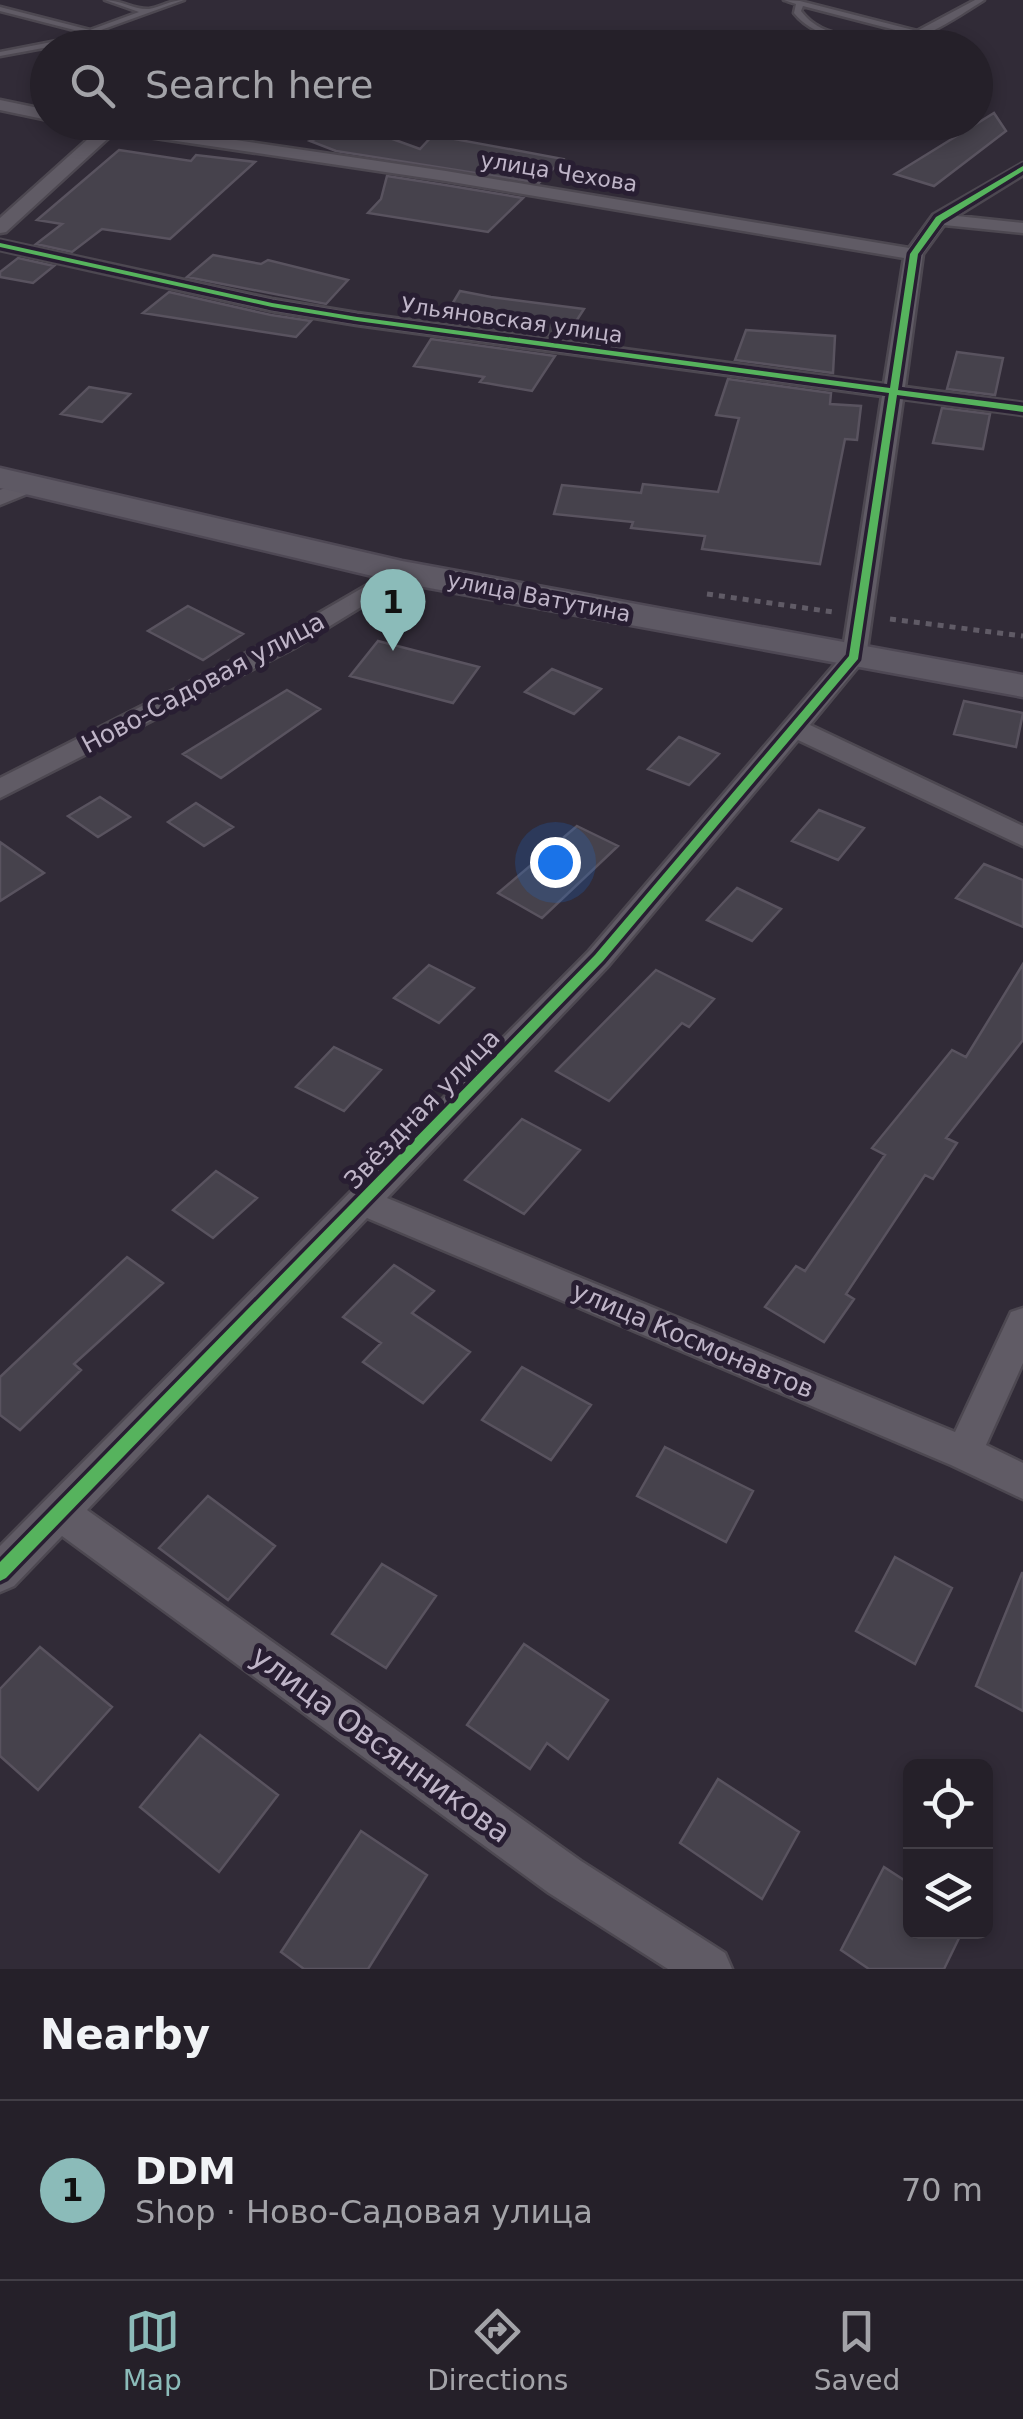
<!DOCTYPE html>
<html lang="en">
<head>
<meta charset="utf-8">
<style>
  body { margin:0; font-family:"DejaVu Sans",sans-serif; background:#2d2831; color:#f1f3f6 }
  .controls { position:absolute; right:30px; bottom:30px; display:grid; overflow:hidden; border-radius:15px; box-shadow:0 5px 15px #0003 }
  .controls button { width:90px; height:90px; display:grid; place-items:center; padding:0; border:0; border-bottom:2px solid #423e46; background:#252029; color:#f1f3f6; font:50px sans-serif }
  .you { position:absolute; left:555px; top:862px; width:35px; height:35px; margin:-25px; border:8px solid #fff; border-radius:50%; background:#1a73e8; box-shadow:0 0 0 15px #1a73e833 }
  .badge { display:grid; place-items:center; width:65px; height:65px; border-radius:50%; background:#8bbbb9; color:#111; font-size:32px; font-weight:700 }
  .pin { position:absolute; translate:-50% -82px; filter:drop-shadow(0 2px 5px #0008) }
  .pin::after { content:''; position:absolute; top:52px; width:35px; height:30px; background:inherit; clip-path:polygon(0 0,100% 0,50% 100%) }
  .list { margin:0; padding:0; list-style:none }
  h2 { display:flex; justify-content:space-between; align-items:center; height:130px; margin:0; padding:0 40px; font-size:42px }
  h2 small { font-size:32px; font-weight:400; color:#a3a3a8 }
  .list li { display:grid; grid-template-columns:65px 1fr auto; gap:30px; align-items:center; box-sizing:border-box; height:180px; padding:0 40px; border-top:2px solid #423e46 }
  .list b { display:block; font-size:38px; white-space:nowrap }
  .list p { margin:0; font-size:32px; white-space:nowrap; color:#a3a3a8 }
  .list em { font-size:32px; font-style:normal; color:#a3a3a8 }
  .icon { flex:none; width:55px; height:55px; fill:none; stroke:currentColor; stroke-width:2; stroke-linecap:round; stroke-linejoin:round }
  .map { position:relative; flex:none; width:1023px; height:1969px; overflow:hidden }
  .search { position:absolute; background:#252029; box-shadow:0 5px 15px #0003; left:30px; right:30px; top:30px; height:110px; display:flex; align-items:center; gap:25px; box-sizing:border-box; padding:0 35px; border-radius:55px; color:#a3a3a8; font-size:38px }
  .sheet { height:310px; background:#252029 }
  nav { display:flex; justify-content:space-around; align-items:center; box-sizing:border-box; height:140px; border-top:2px solid #423e46; background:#252029; font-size:28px; color:#a3a3a8 }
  nav a { display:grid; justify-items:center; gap:5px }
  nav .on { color:#8bbbb9 }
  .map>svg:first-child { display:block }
  .building { fill:#46424c; stroke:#59535f; stroke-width:2.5 }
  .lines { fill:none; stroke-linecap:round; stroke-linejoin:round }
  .service-casing { stroke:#4d4851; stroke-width:5 }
  .minor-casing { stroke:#4d4851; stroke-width:5 }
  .secondary-casing { stroke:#4e4854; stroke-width:5 }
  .path { stroke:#605b66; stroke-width:5; stroke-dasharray:6 6; stroke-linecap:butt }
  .service { fill:#605b65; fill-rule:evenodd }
  .minor { fill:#605b65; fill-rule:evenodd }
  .secondary { fill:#5e5964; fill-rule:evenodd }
  .cycleway-casing { stroke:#281e32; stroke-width:7 }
  .cycleway { fill:#56b35d; fill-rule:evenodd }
  .labels { text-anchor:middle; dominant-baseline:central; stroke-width:10; stroke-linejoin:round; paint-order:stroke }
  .far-street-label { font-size:22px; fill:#bfb5c8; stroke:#281e32 }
  .street-label { font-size:25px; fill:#bfb5c8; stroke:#281e32 }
  .near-street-label { font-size:30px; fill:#bfb5c8; stroke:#281e32 }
</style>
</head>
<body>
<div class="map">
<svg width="1023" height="1969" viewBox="0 0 1023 1969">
  <rect width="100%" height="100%" fill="#312b37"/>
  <!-- building -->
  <path class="building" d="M 994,113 L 1006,131 L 934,186 L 895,174 Z
    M 351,124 L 420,149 L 433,135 L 563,159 L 539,183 L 336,151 L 310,141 Z
    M 119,150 L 191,161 L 196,155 L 255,162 L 170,239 L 102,229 L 72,252 L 36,244 L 62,224 L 37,220 Z
    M 387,176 L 445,185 L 523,198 L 488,232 L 368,213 L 381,199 Z
    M 213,255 L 261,264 L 268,260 L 348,280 L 326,304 L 187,277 Z
    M 18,258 L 54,266 L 33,283 L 0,277 L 0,272 Z
    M 460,291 L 491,297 L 584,309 L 566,337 L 442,321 Z
    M 169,292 L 271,315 L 311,321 L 296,337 L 143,313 Z
    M 746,330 L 835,336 L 833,373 L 735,360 Z
    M 431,339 L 555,356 L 532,391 L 480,382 L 484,377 L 414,366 Z
    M 957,352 L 1003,358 L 995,395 L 947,389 Z
    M 728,379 L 831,393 L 830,404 L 861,406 L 857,440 L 845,439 L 820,564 L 702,549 L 705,536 L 631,528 L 633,522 L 554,514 L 562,485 L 641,493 L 643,484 L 718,492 L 739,418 L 716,415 Z
    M 89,387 L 130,394 L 102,422 L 61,414 Z
    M 942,408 L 990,414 L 983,449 L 933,443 Z
    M 188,606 L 243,634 L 203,660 L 148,631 Z
    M 378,641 L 479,667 L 453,703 L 350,676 Z
    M 552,669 L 601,689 L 574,714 L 525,692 Z
    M 287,690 L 320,709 L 221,778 L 183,754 Z
    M 964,701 L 1023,713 L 1016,747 L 954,734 Z
    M 679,737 L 719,754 L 689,785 L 648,769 Z
    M 100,797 L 130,817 L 98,837 L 68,816 Z
    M 196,803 L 233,827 L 204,846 L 168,822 Z
    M 819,810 L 864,828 L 838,860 L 792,841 Z
    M 577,826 L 618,846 L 542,918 L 498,893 Z
    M 0,842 L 44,873 L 0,901 Z
    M 984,864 L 1023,880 L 1023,927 L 956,898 Z
    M 737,888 L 781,909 L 752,941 L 707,920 Z
    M 1023,964 L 1023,1040 L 946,1138 L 957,1143 L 933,1179 L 925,1175 L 846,1294 L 854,1299 L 824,1342 L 765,1307 L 796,1266 L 805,1271 L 885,1155 L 872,1148 L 952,1050 L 966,1057 Z
    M 429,965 L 474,988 L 439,1023 L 394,998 Z
    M 656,970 L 714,999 L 689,1027 L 682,1023 L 609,1101 L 556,1071 Z
    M 334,1047 L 381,1070 L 344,1111 L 296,1087 Z
    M 522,1119 L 580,1150 L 524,1214 L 465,1180 Z
    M 216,1171 L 257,1198 L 213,1238 L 173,1210 Z
    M 127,1257 L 163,1283 L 74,1364 L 81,1370 L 20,1430 L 0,1415 L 0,1377 Z
    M 394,1265 L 434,1291 L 412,1313 L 470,1352 L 423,1403 L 363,1362 L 381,1343 L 343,1317 Z
    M 522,1367 L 591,1405 L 551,1460 L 482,1420 Z
    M 665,1447 L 753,1491 L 726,1542 L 637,1496 Z
    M 208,1496 L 275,1546 L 228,1600 L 159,1548 Z
    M 895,1557 L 952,1588 L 915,1664 L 856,1631 Z
    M 382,1564 L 436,1596 L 386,1668 L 332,1634 Z
    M 1022,1573 L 1023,1573 L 1023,1711 L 976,1686 Z
    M 524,1644 L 608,1700 L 568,1759 L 547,1743 L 530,1769 L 467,1725 Z
    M 40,1647 L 112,1707 L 38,1790 L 0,1756 L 0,1689 Z
    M 200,1735 L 278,1795 L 219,1872 L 140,1807 Z
    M 718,1779 L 799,1832 L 762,1899 L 680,1843 Z
    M 361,1831 L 427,1875 L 368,1969 L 304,1969 L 281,1952 Z
    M 884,1867 L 910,1884 L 910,1932 L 962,1932 L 944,1969 L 869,1969 L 841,1950 Z"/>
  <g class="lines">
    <defs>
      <path id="service" d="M 105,0 C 120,0 135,10 149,9 C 161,7 171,0 184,0 L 90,34 L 0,11 L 0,7 L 90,30 L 139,12 Z
        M 784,0 L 800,1 L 917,31 L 975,0 L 984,0 C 967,11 940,29 921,36 C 885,48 819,45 794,13 L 796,4 ZM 803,6 L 907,33 C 871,38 825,43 801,11 Z
        M 214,33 L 221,35 L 192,48 L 181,48 Z
        M 62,40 L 65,44 L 0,56 L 0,52 Z"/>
      <path id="minor" d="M 0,100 L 48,110 L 48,120 L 0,110 Z
        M 69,122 L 114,122 L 446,171 L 909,248 L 933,215 L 1023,163 L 1023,175 L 957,216 L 1023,223 L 1023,233 L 944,225 L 923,254 L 905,387 L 1023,403 L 1023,415 L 903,399 L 866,657 L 810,725 L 1023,826 L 1023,846 L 798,740 L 609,965 L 387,1198 L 955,1432 L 1011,1312 L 1023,1308 L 1023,1363 L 986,1445 L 1023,1463 L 1023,1499 L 951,1465 L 367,1218 L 87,1510 L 581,1861 L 725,1953 L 732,1969 L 668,1969 L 549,1893 L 62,1536 L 14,1586 L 0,1592 L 0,1546 L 589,951 L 842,656 L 882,396 L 357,325 L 272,311 L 0,250 L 0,240 L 272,299 L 357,313 L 884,384 L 904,258 L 446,181 L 115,132 L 6,232 L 0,233 L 0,218 L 98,130 Z
        M 29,478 L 40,485 L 37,490 L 0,505 L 0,490 Z
        M 402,565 L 414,572 L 410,577 L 294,648 L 0,798 L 0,778 L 276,638 Z"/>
      <path id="secondary" d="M 0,468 L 402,561 L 1023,675 L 1023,697 L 402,583 L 0,488 Z"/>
    </defs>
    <!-- service casing -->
    <use href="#service" class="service-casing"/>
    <!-- minor casing -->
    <use href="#minor" class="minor-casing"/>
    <!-- secondary casing -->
    <use href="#secondary" class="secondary-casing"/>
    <!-- path -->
    <path class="path" d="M 707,594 L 833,612
      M 890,619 L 1023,636"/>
    <!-- service -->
    <use href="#service" class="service"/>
    <!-- minor -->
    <use href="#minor" class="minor"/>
    <!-- secondary -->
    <use href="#secondary" class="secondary"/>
    <defs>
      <path id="cycleway" d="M 1023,166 L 1023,171 L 942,221 L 918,254 L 898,390 L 1023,406 L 1023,412 L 897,395 L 858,659 L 603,961 L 6,1578 L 0,1581 L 0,1562 L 595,955 L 849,656 L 889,393 L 357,321 L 272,307 L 0,247 L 0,243 L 272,303 L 357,317 L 890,388 L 910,254 L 936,217 Z"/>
    </defs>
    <!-- cycleway casing -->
    <use href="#cycleway" class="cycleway-casing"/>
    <!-- cycleway -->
    <use href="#cycleway" class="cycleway"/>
  </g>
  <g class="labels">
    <!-- far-street labels -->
    <g class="far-street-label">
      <text transform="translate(559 172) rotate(9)">улица Чехова</text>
      <text transform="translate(512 320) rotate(8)">Ульяновская улица</text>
      <text transform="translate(539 597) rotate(11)">улица Ватутина</text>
    </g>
    <!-- street labels -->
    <g class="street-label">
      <text transform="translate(203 683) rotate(-28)">Ново-Садовая улица</text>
      <text transform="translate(422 1109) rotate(-46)">Звёздная улица</text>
      <text transform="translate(693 1340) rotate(23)">улица Космонавтов</text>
    </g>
    <!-- near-street labels -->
    <g class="near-street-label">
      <text transform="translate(381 1744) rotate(36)">улица Овсянникова</text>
    </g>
  </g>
</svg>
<div class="controls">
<button><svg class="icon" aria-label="locate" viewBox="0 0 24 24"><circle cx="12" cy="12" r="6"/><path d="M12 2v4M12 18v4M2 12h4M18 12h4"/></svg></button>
<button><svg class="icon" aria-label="layers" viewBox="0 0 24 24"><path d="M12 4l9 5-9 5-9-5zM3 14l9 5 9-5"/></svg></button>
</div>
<div class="you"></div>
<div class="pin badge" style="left:393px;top:651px">1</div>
<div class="search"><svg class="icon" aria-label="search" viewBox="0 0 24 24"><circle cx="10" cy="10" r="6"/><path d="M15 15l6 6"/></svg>Search here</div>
</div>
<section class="sheet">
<h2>Nearby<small></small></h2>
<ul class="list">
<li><span class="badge">1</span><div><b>DDM</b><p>Shop · Ново-Садовая улица</p></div><em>70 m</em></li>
</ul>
</section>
<nav>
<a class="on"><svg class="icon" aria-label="map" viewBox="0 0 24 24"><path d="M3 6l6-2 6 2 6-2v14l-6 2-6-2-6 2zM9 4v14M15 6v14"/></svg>Map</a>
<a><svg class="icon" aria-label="directions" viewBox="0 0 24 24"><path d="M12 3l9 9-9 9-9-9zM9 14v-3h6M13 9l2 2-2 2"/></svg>Directions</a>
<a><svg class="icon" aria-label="saved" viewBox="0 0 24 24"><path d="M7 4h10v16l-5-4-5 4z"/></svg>Saved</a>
</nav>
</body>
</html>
